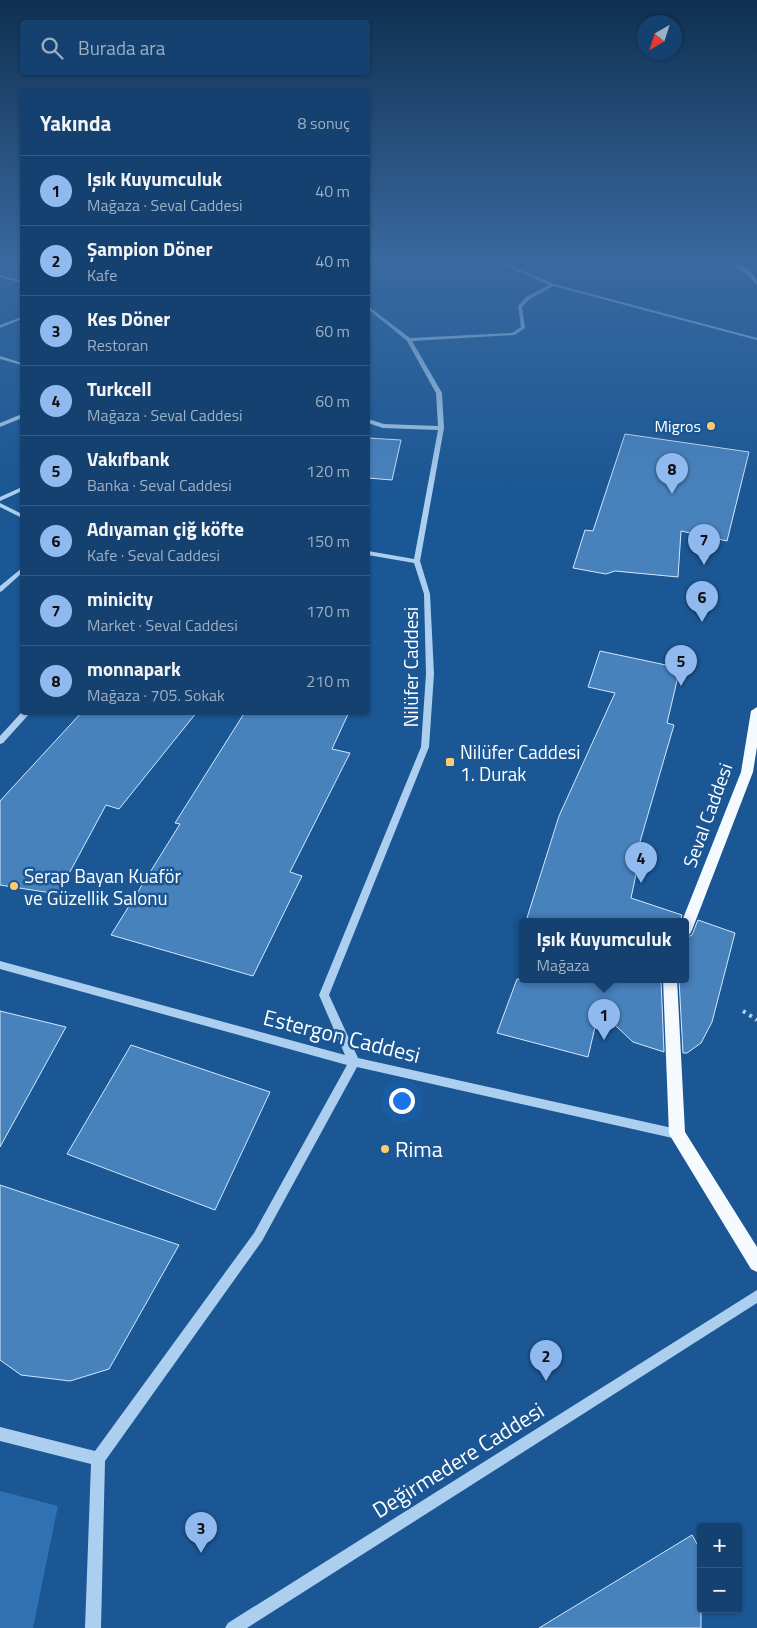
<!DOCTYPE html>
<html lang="tr">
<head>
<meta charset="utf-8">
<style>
  body { margin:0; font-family:"Titillium Web",sans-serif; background:#1d4874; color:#f1f3f6 }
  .controls { position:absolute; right:15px; bottom:15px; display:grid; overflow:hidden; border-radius:5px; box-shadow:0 1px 4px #0004 }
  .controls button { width:45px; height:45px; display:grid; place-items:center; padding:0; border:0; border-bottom:1px solid #335a82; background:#14416f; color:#f1f3f6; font:25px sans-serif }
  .compass { position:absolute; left:637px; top:15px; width:45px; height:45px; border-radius:50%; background:#14416f; box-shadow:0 1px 4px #0004; rotate:219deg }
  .you { position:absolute; left:401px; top:1100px; width:18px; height:18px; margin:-12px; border:4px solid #fff; border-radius:50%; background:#1a73e8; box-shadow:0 0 0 8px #1a73e833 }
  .badge { display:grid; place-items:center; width:32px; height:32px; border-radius:50%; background:#90b9f0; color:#111; font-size:16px; font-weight:700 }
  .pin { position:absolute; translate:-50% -41px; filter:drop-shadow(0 1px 2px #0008) }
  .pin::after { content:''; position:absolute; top:26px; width:18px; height:15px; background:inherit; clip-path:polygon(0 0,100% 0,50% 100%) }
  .popup { position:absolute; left:519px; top:918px; width:170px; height:65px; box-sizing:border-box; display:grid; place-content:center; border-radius:5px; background:#14416f; filter:drop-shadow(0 1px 4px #0005); font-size:16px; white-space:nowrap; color:#9dafc3 }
  .popup b { font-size:19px; color:#f1f3f6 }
  .popup::after { content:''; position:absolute; left:50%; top:100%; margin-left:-10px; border:10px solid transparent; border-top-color:#14416f }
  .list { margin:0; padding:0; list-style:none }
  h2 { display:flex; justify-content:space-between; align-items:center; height:65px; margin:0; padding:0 20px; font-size:21px }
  h2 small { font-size:16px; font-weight:400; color:#9dafc3 }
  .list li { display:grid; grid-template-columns:32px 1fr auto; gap:15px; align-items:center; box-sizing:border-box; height:70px; padding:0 20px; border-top:1px solid #335a82 }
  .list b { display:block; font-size:19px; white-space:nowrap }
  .list p { margin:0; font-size:16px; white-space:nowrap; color:#9dafc3 }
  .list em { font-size:16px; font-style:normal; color:#9dafc3 }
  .icon { flex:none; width:28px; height:28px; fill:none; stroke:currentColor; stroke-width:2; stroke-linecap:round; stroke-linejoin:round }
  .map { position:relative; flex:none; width:757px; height:1628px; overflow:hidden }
  .search { position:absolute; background:#14416f; box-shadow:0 1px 4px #0004; left:20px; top:20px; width:350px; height:55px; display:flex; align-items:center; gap:12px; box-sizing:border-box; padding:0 18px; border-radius:5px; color:#9dafc3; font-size:19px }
  .panel { position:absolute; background:#14416f; box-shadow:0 1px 4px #0004; left:20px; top:90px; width:350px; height:625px; border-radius:5px }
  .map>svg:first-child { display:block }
  .green { fill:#2f71b2 }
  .building { fill:#4882bd; stroke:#d4e7fb }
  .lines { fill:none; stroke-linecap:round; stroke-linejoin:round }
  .path { stroke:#adcfef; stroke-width:4; stroke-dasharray:3 4.5; stroke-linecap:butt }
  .minor { fill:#adcfef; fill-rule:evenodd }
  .major { fill:#f5faff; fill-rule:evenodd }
  .poi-dot { fill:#ffcc6b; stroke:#1b5794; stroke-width:2 }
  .labels { text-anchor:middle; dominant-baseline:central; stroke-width:5; stroke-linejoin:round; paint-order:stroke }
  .far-poi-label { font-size:16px; fill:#fff; stroke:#1b5794; text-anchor:end }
  .street-label { font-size:19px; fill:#fff; stroke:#1b5794 }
  .poi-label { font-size:19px; fill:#fff; stroke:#1b5794; text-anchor:start }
  .near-street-label { font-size:22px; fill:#fff; stroke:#1b5794 }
  .near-poi-label { font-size:22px; fill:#fff; stroke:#1b5794; text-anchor:start }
</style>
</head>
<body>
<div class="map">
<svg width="757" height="1628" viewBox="0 0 757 1628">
  <rect width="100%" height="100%" fill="#1b5794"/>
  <!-- green -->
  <path class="green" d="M 0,1491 L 58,1506 L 33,1628 L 0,1628 Z"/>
  <!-- building -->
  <path class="building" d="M 625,434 L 749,452 L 727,541 L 681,531 L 678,577 L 615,571 L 606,574 L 573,568 L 585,530 L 593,531 Z
    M 368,438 L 401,440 L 392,480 L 368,478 Z
    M 600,651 L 680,668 L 667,723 L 674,725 L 635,859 L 639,860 L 631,898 L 682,915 L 680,921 L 526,921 L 559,816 L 615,693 L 588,687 Z
    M 82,712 L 197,712 L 119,809 L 106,805 L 58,894 L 0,885 L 0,801 Z
    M 245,712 L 349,712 L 332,749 L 350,753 L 290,872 L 302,876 L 253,976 L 111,935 L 180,824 L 175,823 Z
    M 698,920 L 735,933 L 712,1022 L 701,1043 L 687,1053 L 683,1053 L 679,979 L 685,979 L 685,938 L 692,935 Z
    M 517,979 L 661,979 L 664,1052 L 633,1042 L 599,1010 L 588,1057 L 497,1033 Z
    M 0,1011 L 66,1027 L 0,1147 Z
    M 131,1045 L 270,1092 L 215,1210 L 67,1154 Z
    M 0,1185 L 179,1245 L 109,1369 L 70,1381 L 21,1375 L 0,1360 Z
    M 692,1535 L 701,1551 L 701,1628 L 539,1628 Z"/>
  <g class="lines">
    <!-- path -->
    <path class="path" d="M 743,1011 L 757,1020"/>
    <!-- minor -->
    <path class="minor" d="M 497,262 L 503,262 L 554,284 L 757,338 L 757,340 L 553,286 L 530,299 L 522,307 L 525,328 L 515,335 L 412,341 L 442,393 L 444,428 L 420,561 L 430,594 L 434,674 L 429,747 L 329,995 L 358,1058 L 677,1129 L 681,1130 L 683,1134 L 681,1138 L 677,1139 L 357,1067 L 262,1241 L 105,1461 L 101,1628 L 85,1628 L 91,1464 L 0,1441 L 0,1427 L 95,1451 L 254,1233 L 347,1065 L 0,969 L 0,961 L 345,1055 L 319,995 L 421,747 L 426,674 L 424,594 L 414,563 L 368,555 L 368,551 L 414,559 L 438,430 L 383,428 L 368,423 L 368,419 L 384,424 L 438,426 L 436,393 L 407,341 L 368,309 L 368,306 L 410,338 L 512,333 L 521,327 L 518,306 L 526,297 L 549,285 Z
      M 0,275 L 22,281 L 22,283 L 0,277 Z
      M 22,317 L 22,319 L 0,328 L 0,325 Z
      M 0,356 L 22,363 L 22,365 L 0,359 Z
      M 22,414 L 22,418 L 0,427 L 0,423 Z
      M 22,487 L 22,491 L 0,501 L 0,497 Z
      M 0,503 L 22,514 L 22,518 L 0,507 Z
      M 22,568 L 22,573 L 2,591 L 0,592 L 0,586 Z
      M 22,712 L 31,712 L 3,743 L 0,744 L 0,736 Z
      M 757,1290 L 757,1303 L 247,1628 L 225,1628 L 228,1623 Z"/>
    <!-- major -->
    <path class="major" d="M 729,262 C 741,262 757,272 757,285 L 748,275 Z
      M 757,707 L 757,747 L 753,772 L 692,930 L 690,934 L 685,936 L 685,921 L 682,921 L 741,772 L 751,711 Z
      M 663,979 L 677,979 L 685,1132 L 757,1247 L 757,1272 L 751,1269 L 669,1134 Z"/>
  </g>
  <!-- sky -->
  <linearGradient id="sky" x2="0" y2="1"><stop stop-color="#0f3051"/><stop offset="0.53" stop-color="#39699f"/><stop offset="1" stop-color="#39699f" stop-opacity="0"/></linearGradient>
  <rect width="757" height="490" fill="url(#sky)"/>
  <!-- markers -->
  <g class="poi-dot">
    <circle cx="711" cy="426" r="5"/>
    <rect x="445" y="757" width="10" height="10" rx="2.5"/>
    <circle cx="14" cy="886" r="5"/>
    <circle cx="385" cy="1149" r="5"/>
  </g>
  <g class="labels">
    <!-- far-poi labels -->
    <g class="far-poi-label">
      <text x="701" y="426">Migros</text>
    </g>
    <!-- street labels -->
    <g class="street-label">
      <text transform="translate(410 667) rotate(-90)">Nilüfer Caddesi</text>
      <text transform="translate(707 815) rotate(-70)">Seval Caddesi</text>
    </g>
    <!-- poi labels -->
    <g class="poi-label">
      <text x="460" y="751">Nilüfer Caddesi<tspan x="460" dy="22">1. Durak</tspan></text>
      <text x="24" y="875">Serap Bayan Kuaför<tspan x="24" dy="22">ve Güzellik Salonu</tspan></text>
    </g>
    <!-- near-street labels -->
    <g class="near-street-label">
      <text transform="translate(342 1036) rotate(14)">Estergon Caddesi</text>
      <text transform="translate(458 1460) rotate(-32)">Değirmedere Caddesi</text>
    </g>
    <!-- near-poi labels -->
    <g class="near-poi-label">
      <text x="395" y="1149">Rima</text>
    </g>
  </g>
</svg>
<div class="controls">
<button>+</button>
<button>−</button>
</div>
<svg class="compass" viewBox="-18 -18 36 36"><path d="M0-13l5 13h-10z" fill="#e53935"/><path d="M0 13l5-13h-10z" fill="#9dafc3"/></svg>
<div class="you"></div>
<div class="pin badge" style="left:604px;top:1040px">1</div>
<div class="popup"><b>Işık Kuyumculuk</b>Mağaza</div>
<div class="pin badge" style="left:546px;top:1381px">2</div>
<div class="pin badge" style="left:201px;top:1553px">3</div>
<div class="pin badge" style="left:641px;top:883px">4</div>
<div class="pin badge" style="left:681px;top:686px">5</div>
<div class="pin badge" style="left:702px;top:622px">6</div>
<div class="pin badge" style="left:704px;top:565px">7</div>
<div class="pin badge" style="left:672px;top:494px">8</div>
<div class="search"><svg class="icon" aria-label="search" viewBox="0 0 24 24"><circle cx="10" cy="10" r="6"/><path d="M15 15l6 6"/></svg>Burada ara</div>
<section class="panel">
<h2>Yakında<small>8 sonuç</small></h2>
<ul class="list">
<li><span class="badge">1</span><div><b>Işık Kuyumculuk</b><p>Mağaza · Seval Caddesi</p></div><em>40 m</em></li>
<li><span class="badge">2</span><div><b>Şampion Döner</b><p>Kafe</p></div><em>40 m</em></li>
<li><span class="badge">3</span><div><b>Kes Döner</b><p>Restoran</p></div><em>60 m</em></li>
<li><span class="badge">4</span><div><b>Turkcell</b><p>Mağaza · Seval Caddesi</p></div><em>60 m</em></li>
<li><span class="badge">5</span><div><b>Vakıfbank</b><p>Banka · Seval Caddesi</p></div><em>120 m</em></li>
<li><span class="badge">6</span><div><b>Adıyaman çiğ köfte</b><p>Kafe · Seval Caddesi</p></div><em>150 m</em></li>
<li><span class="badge">7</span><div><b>minicity</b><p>Market · Seval Caddesi</p></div><em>170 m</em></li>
<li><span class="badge">8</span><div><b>monnapark</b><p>Mağaza · 705. Sokak</p></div><em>210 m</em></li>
</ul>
</section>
</div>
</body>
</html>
